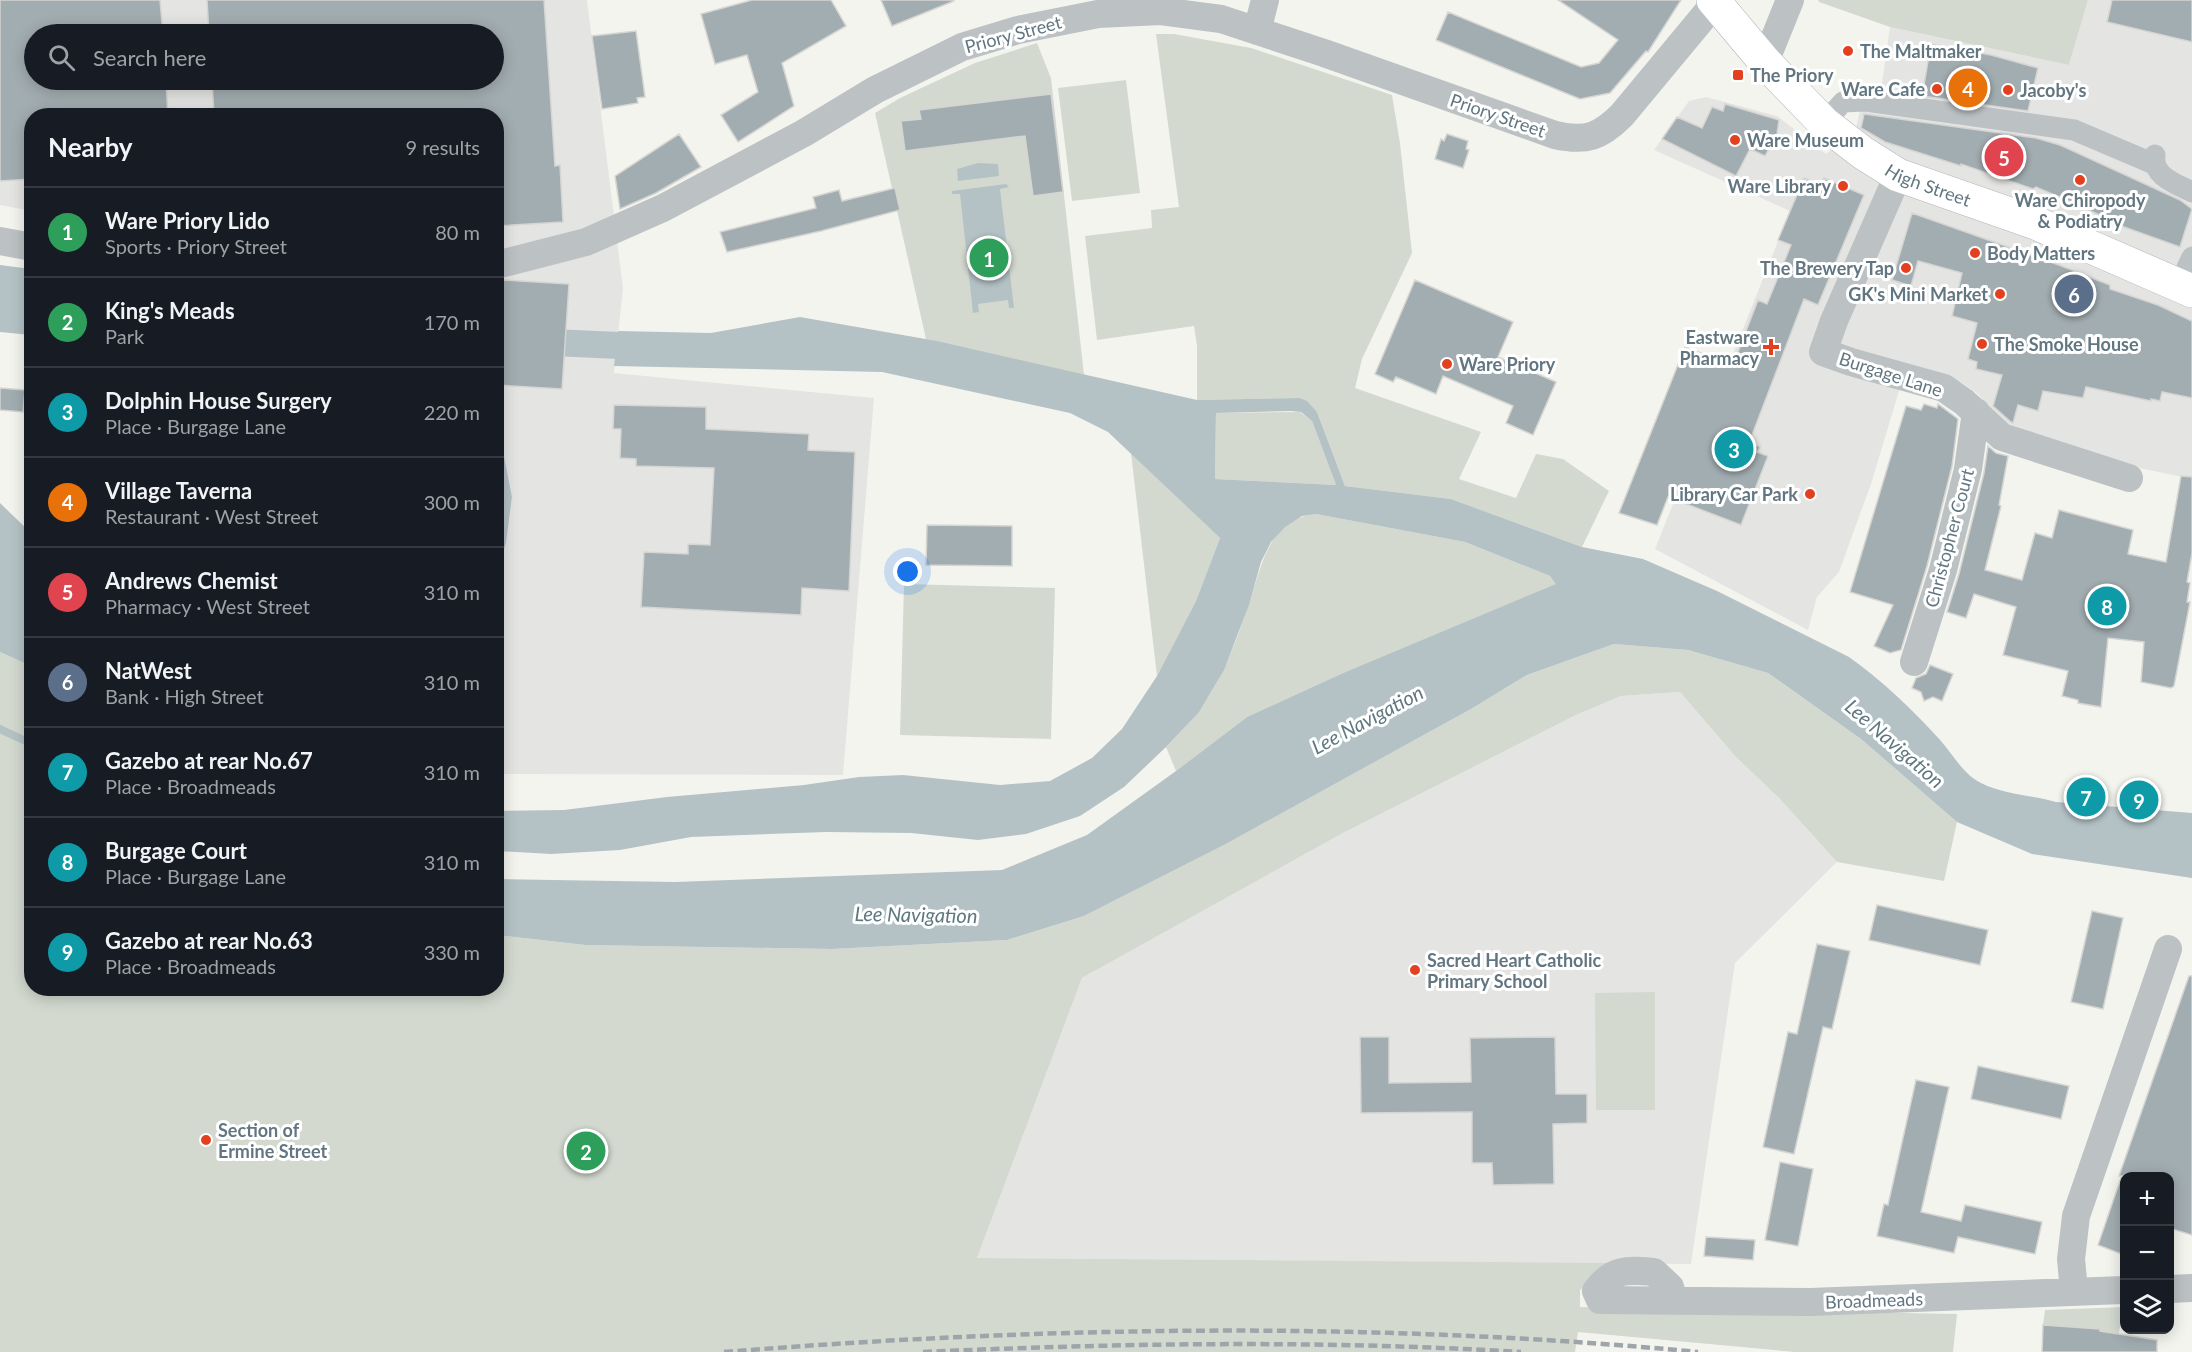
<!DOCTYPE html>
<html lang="en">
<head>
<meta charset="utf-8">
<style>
  body { margin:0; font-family:Lato,sans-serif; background:#20242c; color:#f1f3f6 }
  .controls { position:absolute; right:18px; bottom:18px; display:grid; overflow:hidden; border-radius:12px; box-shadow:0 3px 15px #0003 }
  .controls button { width:54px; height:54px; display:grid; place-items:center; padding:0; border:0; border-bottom:2px solid #363941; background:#171b24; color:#f1f3f6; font:30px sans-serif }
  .you { position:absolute; left:908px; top:572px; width:21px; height:21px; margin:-15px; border:4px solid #fff; border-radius:50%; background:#1a73e8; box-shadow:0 0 0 9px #1a73e833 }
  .badge { display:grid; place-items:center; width:39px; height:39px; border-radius:50%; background:#e4401f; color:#fff; font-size:20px; font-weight:700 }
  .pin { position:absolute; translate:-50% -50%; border:3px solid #fff; box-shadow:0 2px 6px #0006 }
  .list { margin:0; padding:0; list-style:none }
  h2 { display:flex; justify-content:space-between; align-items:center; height:78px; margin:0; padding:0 24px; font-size:26px }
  h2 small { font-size:20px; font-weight:400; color:#9ea1a6 }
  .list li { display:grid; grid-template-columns:39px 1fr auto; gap:18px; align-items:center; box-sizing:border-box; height:90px; padding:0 24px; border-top:2px solid #363941 }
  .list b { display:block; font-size:22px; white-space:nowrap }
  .list p { margin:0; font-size:20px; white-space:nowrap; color:#9ea1a6 }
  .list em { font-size:20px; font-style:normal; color:#9ea1a6 }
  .icon { flex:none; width:33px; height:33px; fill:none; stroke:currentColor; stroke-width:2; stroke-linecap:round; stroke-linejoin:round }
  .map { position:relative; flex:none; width:2192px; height:1352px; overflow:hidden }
  .search { position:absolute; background:#171b24; box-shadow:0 3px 15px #0003; left:24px; top:24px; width:480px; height:66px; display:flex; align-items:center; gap:15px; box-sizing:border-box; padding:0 21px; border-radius:33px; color:#9ea1a6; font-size:22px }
  .panel { position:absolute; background:#171b24; box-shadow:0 3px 15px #0003; left:24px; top:108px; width:480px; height:888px; border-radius:24px }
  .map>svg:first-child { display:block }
  .built { fill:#e4e5e3; fill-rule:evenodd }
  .green { fill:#d3d9cf }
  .water { fill:#b4c2c6; fill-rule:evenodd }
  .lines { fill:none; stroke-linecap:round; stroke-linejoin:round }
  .stream { stroke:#b4c2c6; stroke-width:8 }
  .canal { stroke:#b4c2c6; stroke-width:27 }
  .building { fill:#a2adb1; stroke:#d5d5d2; stroke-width:1.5 }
  .primary-casing { stroke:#b0b5b8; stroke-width:34 }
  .pedestrian { stroke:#bcc1c4; stroke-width:21 }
  .minor { stroke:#bcc1c4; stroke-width:28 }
  .primary { stroke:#fff; stroke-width:33 }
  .rail { stroke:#9da5aa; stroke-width:4.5; stroke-dasharray:9 4.5; stroke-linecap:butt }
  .poi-dot { fill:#e4401f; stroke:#fff; stroke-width:2 }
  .labels { text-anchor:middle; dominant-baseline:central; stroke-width:6; stroke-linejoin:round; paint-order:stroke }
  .street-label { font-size:18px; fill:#627681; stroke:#fff }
  .poi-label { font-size:18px; font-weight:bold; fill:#627681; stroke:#fff; text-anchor:start }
  .water-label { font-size:20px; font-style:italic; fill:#5e787f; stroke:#fff }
</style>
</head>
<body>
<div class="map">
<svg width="2192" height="1352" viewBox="0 0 2192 1352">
  <rect width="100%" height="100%" fill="#f4f4ef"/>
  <!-- built -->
  <path class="built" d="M 0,0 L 587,0 L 623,288 L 614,373 L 874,398 L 843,775 L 497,774 L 496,571 L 506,543 L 512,497 L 496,415 L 496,116 L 32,116 L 31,211 L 0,205 ZM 34,34 L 494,34 L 494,80 L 34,80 Z
    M 2088,0 L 2192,0 L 2192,479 L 2120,464 L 2017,429 L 1991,413 L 1978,394 L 1961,382 L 1906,368 L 1871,484 L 1839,572 L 1817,597 L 1808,630 L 1655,549 L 1790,211 L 1654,150 L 1689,101 L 1706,97 L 1777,116 L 1826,154 L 1856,128 L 1860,110 L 1878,111 L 1890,27 L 2069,65 Z
    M 1680,692 L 1735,756 L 1779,798 L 1837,862 L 1735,963 L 1691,1264 L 977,1258 L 1082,978 L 1343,833 L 1576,715 L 1621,696 Z"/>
  <!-- green -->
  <path class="green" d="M 1818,0 L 2088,0 L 2069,65 L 1890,27 L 1819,2 Z
    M 1156,34 L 1174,34 L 1251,48 L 1392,95 L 1400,143 L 1412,253 L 1362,359 L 1355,388 L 1481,432 L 1459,479 L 1516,498 L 1536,454 L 1563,459 L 1609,491 L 1582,547 L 1451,499 L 1345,486 L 1317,412 L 1299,398 L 1197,400 L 1197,346 L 1194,326 L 1097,340 L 1085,236 L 1152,228 L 1151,210 L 1179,207 Z
    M 1037,43 L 1051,78 L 1084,375 L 926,339 L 875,113 L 900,98 L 975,63 Z
    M 1126,80 L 1140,193 L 1072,201 L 1058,88 Z
    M 1300,412 L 1312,421 L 1336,485 L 1215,479 L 1216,413 Z
    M 1131,453 L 1220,538 L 1196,601 L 1157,676 Z
    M 1316,514 L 1465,542 L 1550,576 L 1557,584 L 1343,673 L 1247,717 L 1176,771 L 1166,747 C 1189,723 1208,701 1223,670 C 1233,650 1241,627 1248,606 C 1262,569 1266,519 1316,514 Z
    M 904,584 L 1055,588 L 1051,739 L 900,735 Z
    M 1614,644 L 1688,650 L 1768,673 L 1861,739 L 1957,822 L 1944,881 L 1837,862 L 1779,798 L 1735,756 L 1680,692 L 1621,696 L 1576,715 L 1343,833 L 1082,978 L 977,1258 L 1609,1263 L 1580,1290 L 1580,1307 L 1957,1314 L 1953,1352 L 1795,1352 L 1578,1332 L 1575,1352 L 0,1352 L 0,652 L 31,666 L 32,988 L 496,988 L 497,935 L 585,945 L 832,949 L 1007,940 L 1084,916 L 1224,845 L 1471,709 L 1527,675 Z
    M 1655,992 L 1655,1110 L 1596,1110 L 1595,993 Z
    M 2124,1307 L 2115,1352 L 2043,1325 L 2045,1310 Z"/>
  <!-- water -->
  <path class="water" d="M 978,163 L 998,164 L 999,176 L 958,181 L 957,169 Z
    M 1006,184 L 1009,187 L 1000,189 L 1014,308 L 1009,308 L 1008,300 L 978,304 L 979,312 L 973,313 L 960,194 L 952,194 L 952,191 Z
    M 0,265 L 31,269 L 31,335 L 0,332 Z
    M 800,317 L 937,341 L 1197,400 L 1299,398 L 1307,401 L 1317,412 L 1345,486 L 1451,499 L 1582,547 L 1643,559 L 1717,591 L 1849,657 C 1883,681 1913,710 1941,741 C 1954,756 1963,774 1981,783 C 2005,795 2032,795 2056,802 L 2192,813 L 2192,878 L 2032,854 L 1957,822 L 1861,739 L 1768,673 L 1688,650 L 1614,644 L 1527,675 L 1471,709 L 1224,845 L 1084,916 L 1007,940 L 832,949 L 585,945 L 497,935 L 497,879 L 675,882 L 1002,870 L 1087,835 L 1176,771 L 1247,717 L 1343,673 L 1556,584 L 1550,576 L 1465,542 L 1316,514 L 1302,516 L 1285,527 L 1271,542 L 1261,562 L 1249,605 L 1224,670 L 1199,712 L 1166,747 L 1124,787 L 1080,816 L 1026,834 L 978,840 L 911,833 L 826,832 L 691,837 L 620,850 L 551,854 L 497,851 L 497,811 L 564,810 L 667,797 L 804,785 L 859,777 L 903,775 L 1000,785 L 1050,781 L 1092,758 L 1122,729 L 1157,676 L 1196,601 L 1220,538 L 1108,432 L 1070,413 L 882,372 L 614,366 L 618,331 L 711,333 ZM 1291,411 L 1301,412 L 1312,421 L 1336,485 L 1215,479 L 1216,413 Z
    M 496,415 L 512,497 L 506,543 L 497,571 Z
    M 0,503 L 31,533 L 31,666 L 0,652 Z"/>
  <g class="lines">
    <!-- stream -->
    <path class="stream" d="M 0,729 L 32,744"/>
    <!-- canal -->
    <path class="canal" d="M 496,340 L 652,347"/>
  </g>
  <!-- building -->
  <path class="building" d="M 0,0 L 160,0 L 163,34 L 34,34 L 34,80 L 166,80 L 168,116 L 32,116 L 32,179 L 0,181 Z
    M 207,0 L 544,0 L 555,166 L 560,165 L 563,222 L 496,226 L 496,116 L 214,116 L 212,80 L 494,80 L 494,34 L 209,34 Z
    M 752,0 L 831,0 L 846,26 L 782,63 L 794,106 L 738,142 L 721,115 L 758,92 L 747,55 L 715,64 L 701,14 Z
    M 881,0 L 954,0 L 954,1 L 892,26 Z
    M 1558,0 L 1681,0 L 1648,52 L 1646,51 L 1610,93 L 1580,99 L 1436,40 L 1448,12 L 1581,67 L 1599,63 L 1618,40 Z
    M 2112,0 L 2192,0 L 2192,42 L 2107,22 Z
    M 636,31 L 645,97 L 637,98 L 638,103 L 602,109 L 592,36 Z
    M 1931,44 L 1991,55 L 2038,68 L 2028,111 L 1922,96 Z
    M 1051,94 L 1063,192 L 1033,196 L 1025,136 L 905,151 L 901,121 L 921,119 L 919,110 Z
    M 1725,104 L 1779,120 L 1777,134 L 1765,156 L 1750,149 L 1736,176 L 1662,139 L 1677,117 L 1702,128 L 1712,107 L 1723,111 Z
    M 1864,114 L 2036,138 L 2060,145 L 2180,200 L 2192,209 L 2180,247 L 2110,222 L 2110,220 L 2078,205 L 2036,187 L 2033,189 L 1961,164 L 1961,166 L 1885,142 L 1861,128 Z
    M 679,134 L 701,167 L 656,193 L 620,209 L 615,176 Z
    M 1447,134 L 1468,141 L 1466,149 L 1469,150 L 1463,168 L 1435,159 L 1441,139 L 1444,141 Z
    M 1804,178 L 1821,185 L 1824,178 L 1864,195 L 1818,305 L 1804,299 L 1749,443 L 1760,447 L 1757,452 L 1768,456 L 1741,525 L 1668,497 L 1657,525 L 1619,513 L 1685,347 L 1733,365 L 1758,300 L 1767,304 L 1791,245 L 1778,240 Z
    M 895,188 L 900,210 L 821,231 L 727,252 L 720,232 L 816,208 L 813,197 L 839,190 L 842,201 Z
    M 1912,213 L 2059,265 L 2110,285 L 2110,289 L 2158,305 L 2192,321 L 2192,398 L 2162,392 L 2160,401 L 2151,399 L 2151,401 L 2086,387 L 2083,398 L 2043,391 L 2038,411 L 2018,405 L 2013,423 L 2011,422 L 1993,406 L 2002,375 L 1976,369 L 1977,362 L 1968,359 L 1977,323 L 1952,316 L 1962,273 L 1918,261 L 1911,286 L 1892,280 Z
    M 505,280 L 569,284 L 562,389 L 496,385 L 499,281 Z
    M 1415,280 L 1513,322 L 1498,357 L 1556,382 L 1533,435 L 1506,423 L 1513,406 L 1443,376 L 1436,394 L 1396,377 L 1393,382 L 1375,374 Z
    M 0,388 L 25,390 L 23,412 L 0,410 Z
    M 1924,404 L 1937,408 L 1938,404 L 1958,419 L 1952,466 L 1927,566 L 1901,650 L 1890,653 L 1874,646 L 1893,605 L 1850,592 L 1906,406 L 1921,410 Z
    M 614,405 L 706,407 L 706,429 L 809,434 L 808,450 L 855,452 L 849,591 L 802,588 L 801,615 L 641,607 L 644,552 L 688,554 L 688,544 L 710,545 L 714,468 L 636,466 L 636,459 L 620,458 L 621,429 L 613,429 Z
    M 1988,446 L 1996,453 L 2008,456 L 1999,505 L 2001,506 L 1985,570 L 2022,580 L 2035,533 L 2052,538 L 2059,510 L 2133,530 L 2128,554 L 2166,562 L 2181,476 L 2192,477 L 2192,553 L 2187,582 L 2190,583 L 2187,602 L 2190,602 L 2174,686 L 2171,688 L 2141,682 L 2144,642 L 2108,638 L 2101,707 L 2078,703 L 2078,700 L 2062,696 L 2068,671 L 2003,655 L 2016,607 L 1974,594 L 1966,618 L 1947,612 L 1959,574 L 1984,473 Z
    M 927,525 L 1012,526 L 1012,566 L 926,565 Z
    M 1930,665 L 1953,674 L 1942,701 L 1933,697 L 1924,701 L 1921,692 L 1912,688 L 1916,678 L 1926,674 Z
    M 1877,905 L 1988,930 L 1980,965 L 1869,940 Z
    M 2092,911 L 2123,918 L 2103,1009 L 2071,1002 Z
    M 1817,944 L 1850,951 L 1832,1029 L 1823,1027 L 1794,1154 L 1763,1147 L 1788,1032 L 1797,1034 Z
    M 2189,976 L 2192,976 L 2192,1235 L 2169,1228 L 2169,1176 L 2119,1176 Z
    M 1360,1037 L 1389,1037 L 1389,1083 L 1471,1082 L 1470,1038 L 1555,1037 L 1556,1094 L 1587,1094 L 1587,1123 L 1553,1124 L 1554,1184 L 1493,1185 L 1492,1163 L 1472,1163 L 1472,1112 L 1361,1113 Z
    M 1978,1066 L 2069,1086 L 2061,1119 L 1971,1099 Z
    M 1916,1080 L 1949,1087 L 1921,1212 L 1961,1221 L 1965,1205 L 2042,1222 L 2035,1254 L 1958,1237 L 1954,1253 L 1877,1236 L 1884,1204 L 1888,1205 Z
    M 1780,1162 L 1813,1169 L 1798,1246 L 1765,1240 Z
    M 2121,1178 L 2124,1179 L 2124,1255 L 2098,1245 Z
    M 1706,1237 L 1755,1240 L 1753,1260 L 1704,1256 Z
    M 2043,1325 L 2100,1329 L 2100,1331 L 2157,1340 L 2157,1352 L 2042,1352 Z"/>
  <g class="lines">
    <defs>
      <g id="primary">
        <path id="s1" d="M 1713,0 L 1765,62 L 1824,123 L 1863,153 L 1898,175 L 2038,224 L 2192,291"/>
      </g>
    </defs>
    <!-- primary casing -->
    <use href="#primary" class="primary-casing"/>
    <!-- pedestrian -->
    <path class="pedestrian" d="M 1824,123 L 1843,102 L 1866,101 L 2074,130 L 2154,164
      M 2155,155 C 2151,176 2177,184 2192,192
      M 2179,285 L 2192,257"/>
    <!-- minor -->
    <path class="minor" d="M 1257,31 L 1265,0
      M 1765,62 L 1790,0
      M 1898,175 L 1834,321 L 1823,352 L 1851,362 L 1944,388 L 1964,402 L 2002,437 L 2129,478
      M 0,241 L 32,247
      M 496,265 L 586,242 L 663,208 L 804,133 L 875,90 L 962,47 L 1018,30 L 1098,14 L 1161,11 L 1221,19 L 1324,53 L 1555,135 C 1586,142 1600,137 1622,115 L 1715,3
      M 1914,662 L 1943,570 L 1968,469 L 1976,412
      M 2170,1289 L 2192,1288
      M 2074,1291 L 2071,1259 L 2076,1216 L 2168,949
      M 1674,1300 L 1670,1287 L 1654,1272 C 1628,1270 1613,1268 1596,1291 L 1600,1300 L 1810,1302 L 2124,1290"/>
    <!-- primary -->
    <use href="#primary" class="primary"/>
    <!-- rail -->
    <path class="rail" d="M 724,1352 C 1049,1326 1374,1321 1698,1352
      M 923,1352 C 1123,1343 1321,1340 1521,1352"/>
  </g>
  <!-- markers -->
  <g class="poi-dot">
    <circle cx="1848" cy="51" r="6"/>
    <rect x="1732" y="69" width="12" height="12" rx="3"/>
    <circle cx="1937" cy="89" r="6"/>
    <circle cx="2008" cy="90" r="6"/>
    <circle cx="1735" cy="140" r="6"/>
    <circle cx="2080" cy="180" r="6"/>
    <circle cx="1843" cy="186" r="6"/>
    <circle cx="1975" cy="253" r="6"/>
    <circle cx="1906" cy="268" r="6"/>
    <circle cx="2000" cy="294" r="6"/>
    <circle cx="1982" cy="344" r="6"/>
    <path d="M1768 338h6v6h6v6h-6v6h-6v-6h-6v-6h6z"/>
    <circle cx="1447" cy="364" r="6"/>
    <circle cx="1810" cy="494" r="6"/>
    <circle cx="1415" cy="970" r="6"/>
    <circle cx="206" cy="1140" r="6"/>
  </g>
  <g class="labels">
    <!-- street labels -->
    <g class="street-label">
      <text transform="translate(1013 34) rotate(-15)">Priory Street</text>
      <text transform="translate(1498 115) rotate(19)">Priory Street</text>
      <text stroke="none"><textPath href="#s1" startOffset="288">High Street</textPath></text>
      <text transform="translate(1891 374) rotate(18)">Burgage Lane</text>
      <text transform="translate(1949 538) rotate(-75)">Christopher Court</text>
      <text transform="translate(1874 1300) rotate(-2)">Broadmeads</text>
    </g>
    <!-- poi labels -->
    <g class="poi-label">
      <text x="1860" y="51">The Maltmaker</text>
      <text x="1750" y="75">The Priory</text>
      <text x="1925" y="89" text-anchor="end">Ware Cafe</text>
      <text x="2020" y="90">Jacoby's</text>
      <text x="1747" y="140">Ware Museum</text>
      <text x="1831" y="186" text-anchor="end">Ware Library</text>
      <text x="2080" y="200" text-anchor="middle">Ware Chiropody<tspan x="2080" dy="21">&amp; Podiatry</tspan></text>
      <text x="1987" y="253">Body Matters</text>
      <text x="1894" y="268" text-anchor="end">The Brewery Tap</text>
      <text x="1988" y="294" text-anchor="end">GK's Mini Market</text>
      <text x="1759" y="337" text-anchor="end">Eastware<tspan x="1759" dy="21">Pharmacy</tspan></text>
      <text x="1994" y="344">The Smoke House</text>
      <text x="1459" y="364">Ware Priory</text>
      <text x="1798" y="494" text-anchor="end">Library Car Park</text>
      <text x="1427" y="960">Sacred Heart Catholic<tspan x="1427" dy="21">Primary School</tspan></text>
      <text x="218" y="1130">Section of<tspan x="218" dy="21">Ermine Street</tspan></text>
    </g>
    <!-- water labels -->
    <g class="water-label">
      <text transform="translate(1367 719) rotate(-28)">Lee Navigation</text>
      <text transform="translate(1895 743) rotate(41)">Lee Navigation</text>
      <text transform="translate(916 914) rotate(1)">Lee Navigation</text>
    </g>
  </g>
</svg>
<div class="controls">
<button>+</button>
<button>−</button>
<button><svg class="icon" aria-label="layers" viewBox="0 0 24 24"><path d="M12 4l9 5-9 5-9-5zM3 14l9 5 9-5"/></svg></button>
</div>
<div class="you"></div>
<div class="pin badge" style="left:989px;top:258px;background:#2e9e5b">1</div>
<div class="pin badge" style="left:586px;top:1151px;background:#2e9e5b">2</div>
<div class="pin badge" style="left:1734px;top:449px;background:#0f9aa8">3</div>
<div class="pin badge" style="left:1968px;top:88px;background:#e8710a">4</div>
<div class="pin badge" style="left:2004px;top:157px;background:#e0444e">5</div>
<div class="pin badge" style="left:2074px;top:294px;background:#5c6f8a">6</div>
<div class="pin badge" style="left:2086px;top:797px;background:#0f9aa8">7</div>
<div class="pin badge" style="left:2107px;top:606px;background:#0f9aa8">8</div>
<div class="pin badge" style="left:2139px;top:800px;background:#0f9aa8">9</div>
<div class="search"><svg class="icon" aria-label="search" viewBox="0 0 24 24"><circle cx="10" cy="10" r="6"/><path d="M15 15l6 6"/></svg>Search here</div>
<section class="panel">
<h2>Nearby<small>9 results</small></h2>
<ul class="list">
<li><span class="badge" style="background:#2e9e5b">1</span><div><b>Ware Priory Lido</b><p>Sports · Priory Street</p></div><em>80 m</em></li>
<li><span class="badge" style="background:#2e9e5b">2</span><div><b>King's Meads</b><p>Park</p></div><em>170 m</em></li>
<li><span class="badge" style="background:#0f9aa8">3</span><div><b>Dolphin House Surgery</b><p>Place · Burgage Lane</p></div><em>220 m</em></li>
<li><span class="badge" style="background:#e8710a">4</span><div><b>Village Taverna</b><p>Restaurant · West Street</p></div><em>300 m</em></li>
<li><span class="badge" style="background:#e0444e">5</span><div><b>Andrews Chemist</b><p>Pharmacy · West Street</p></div><em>310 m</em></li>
<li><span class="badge" style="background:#5c6f8a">6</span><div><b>NatWest</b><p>Bank · High Street</p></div><em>310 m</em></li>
<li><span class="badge" style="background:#0f9aa8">7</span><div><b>Gazebo at rear No.67</b><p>Place · Broadmeads</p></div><em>310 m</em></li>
<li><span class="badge" style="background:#0f9aa8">8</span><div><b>Burgage Court</b><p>Place · Burgage Lane</p></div><em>310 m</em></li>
<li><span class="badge" style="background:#0f9aa8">9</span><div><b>Gazebo at rear No.63</b><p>Place · Broadmeads</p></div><em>330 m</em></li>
</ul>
</section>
</div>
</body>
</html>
